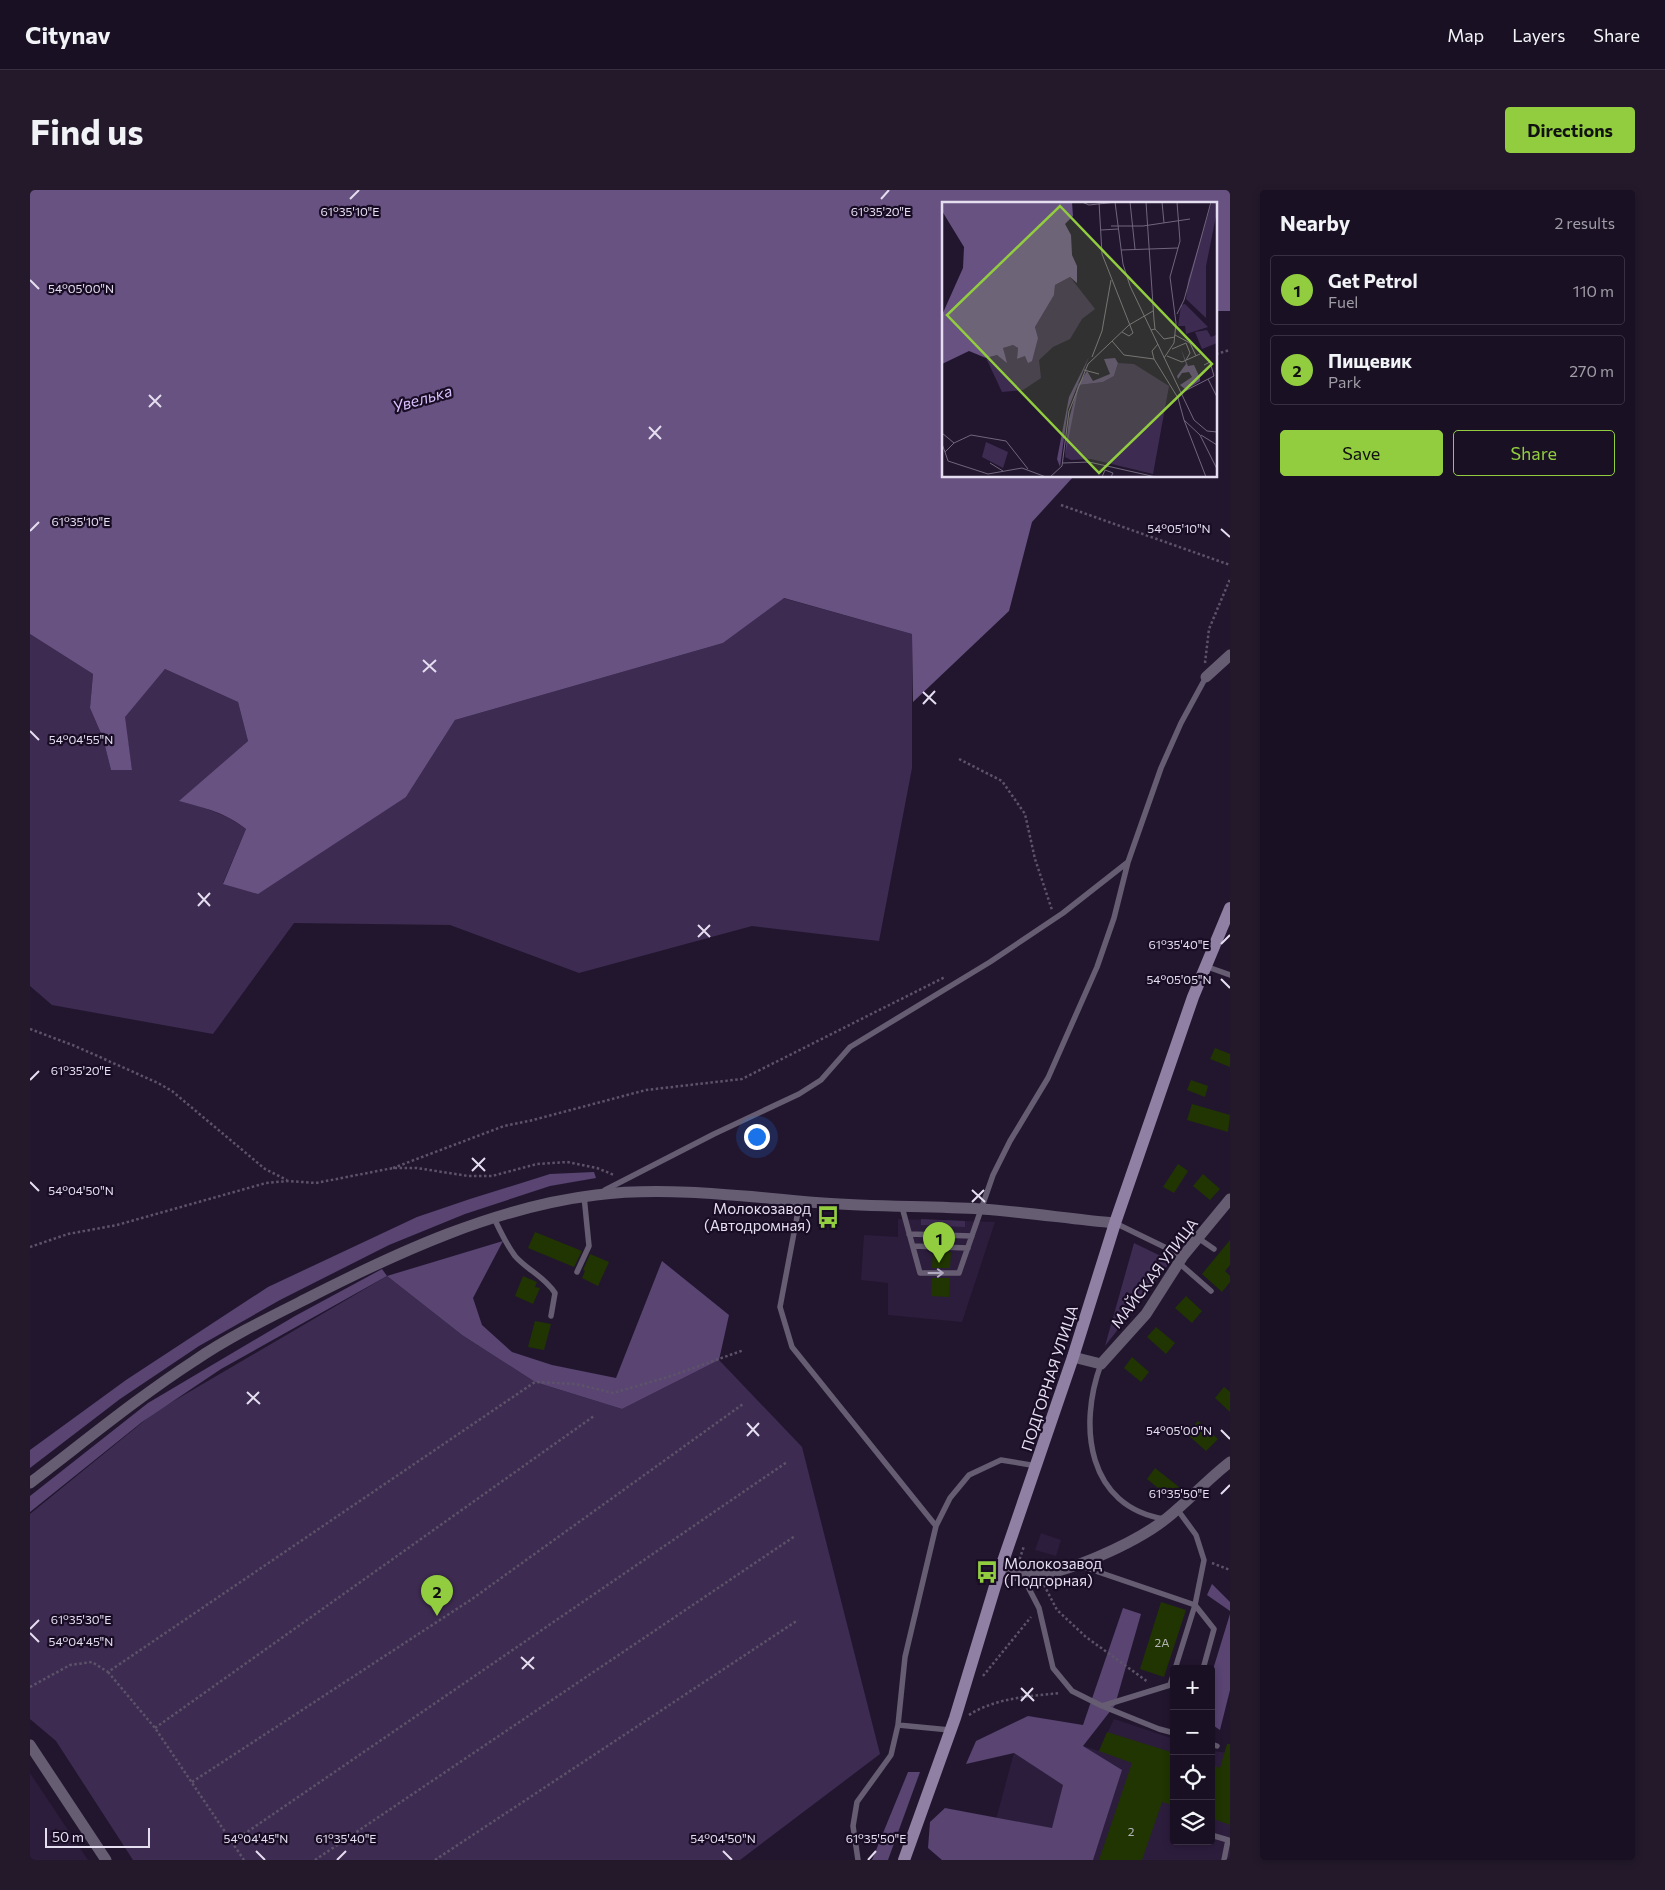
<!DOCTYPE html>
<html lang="en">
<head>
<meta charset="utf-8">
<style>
  body { margin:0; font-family:Commissioner,sans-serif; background:#23192b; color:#f1f3f6 }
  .controls { position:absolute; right:15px; bottom:15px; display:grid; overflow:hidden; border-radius:5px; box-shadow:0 2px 8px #0003 }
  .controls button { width:45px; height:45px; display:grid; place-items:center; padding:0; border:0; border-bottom:1px solid #383041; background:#1a1023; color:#f1f3f6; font:25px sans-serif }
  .scale { position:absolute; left:15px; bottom:12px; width:105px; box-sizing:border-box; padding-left:5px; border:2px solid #e5def0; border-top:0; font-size:14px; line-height:18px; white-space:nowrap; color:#e5def0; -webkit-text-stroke:4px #190d25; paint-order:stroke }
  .you { position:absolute; left:726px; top:946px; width:18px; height:18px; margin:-12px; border:4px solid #fff; border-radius:50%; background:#1a73e8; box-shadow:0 0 0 8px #1a73e833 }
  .badge { display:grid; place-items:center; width:32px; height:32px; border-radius:50%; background:#91cd3f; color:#111; font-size:16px; font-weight:700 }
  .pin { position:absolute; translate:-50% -41px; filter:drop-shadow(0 1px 2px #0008) }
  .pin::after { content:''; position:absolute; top:26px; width:18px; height:15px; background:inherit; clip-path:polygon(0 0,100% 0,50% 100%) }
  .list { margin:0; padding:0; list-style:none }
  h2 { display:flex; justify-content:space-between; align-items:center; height:65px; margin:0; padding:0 20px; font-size:21px }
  h2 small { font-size:16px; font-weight:400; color:#9f9da6 }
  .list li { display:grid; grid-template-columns:32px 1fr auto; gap:15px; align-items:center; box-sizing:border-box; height:70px; margin:0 10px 10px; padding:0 10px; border:1px solid #383041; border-radius:5px }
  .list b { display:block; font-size:19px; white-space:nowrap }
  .list p { margin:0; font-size:16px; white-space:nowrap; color:#9f9da6 }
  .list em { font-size:16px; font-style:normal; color:#9f9da6 }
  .actions { display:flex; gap:10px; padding:15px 20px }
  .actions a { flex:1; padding:11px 0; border:1px solid #91cd3f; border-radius:5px; text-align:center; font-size:18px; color:#91cd3f }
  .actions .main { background:#91cd3f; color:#111 }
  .icon { flex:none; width:28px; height:28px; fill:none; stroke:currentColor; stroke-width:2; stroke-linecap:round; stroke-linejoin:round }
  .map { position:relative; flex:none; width:1200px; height:1670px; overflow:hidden; border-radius:5px }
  header { display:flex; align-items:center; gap:30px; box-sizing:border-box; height:70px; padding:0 25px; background:#1a1023; border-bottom:1px solid #383041 }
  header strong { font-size:24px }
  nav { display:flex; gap:28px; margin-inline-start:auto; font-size:18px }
  .intro { display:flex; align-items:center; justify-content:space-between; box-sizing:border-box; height:120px; padding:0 30px }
  h1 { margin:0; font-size:35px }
  .button { padding:12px 22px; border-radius:5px; background:#91cd3f; color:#111; font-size:18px; font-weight:700 }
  main { display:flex; gap:30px; padding:0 30px }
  aside { flex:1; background:#1a1023; border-radius:5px; box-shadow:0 2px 8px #0003 }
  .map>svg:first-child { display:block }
  .built { fill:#2c1d3d }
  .green { fill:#3d2b51 }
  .forest { fill:#594472 }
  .water { fill:#685282 }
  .building { fill:#203501 }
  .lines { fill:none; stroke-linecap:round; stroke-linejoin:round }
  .path { stroke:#5d5369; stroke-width:2.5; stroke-dasharray:2.5 2.5; stroke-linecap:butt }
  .lane { stroke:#665d72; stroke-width:5.5 }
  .street { stroke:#665d72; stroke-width:11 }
  .secondary { stroke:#9081a4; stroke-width:12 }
  .oneway { stroke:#b2aabe }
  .ticks { fill:none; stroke:#e5def0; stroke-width:2 }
  .labels { text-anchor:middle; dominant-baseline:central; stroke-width:4.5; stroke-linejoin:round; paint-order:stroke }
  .number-label { font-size:12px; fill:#b4b4b4 }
  .poi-label { font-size:15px; fill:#e5def0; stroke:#190d25; text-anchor:end }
  .street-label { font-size:15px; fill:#e5def0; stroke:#190d25 }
  .water-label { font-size:16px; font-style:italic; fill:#dbc1fd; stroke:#190d25 }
  .inset-road { fill:none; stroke:#70667c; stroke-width:1 }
  .view { fill:#91cd3f; fill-opacity:0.15; stroke:#91cd3f; stroke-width:2.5 }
  .inset-edge { fill:none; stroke:#e5def0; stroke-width:2.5 }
  .ticks-label { font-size:12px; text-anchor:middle; fill:#e5def0; stroke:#190d25; stroke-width:4.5; stroke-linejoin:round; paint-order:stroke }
</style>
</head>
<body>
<header>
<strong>Citynav</strong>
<nav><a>Map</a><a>Layers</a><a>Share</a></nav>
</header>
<div class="intro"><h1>Find us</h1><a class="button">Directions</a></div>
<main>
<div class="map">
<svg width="1200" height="1670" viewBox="0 0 1200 1670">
  <rect width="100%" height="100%" fill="#22162f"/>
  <!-- built -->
  <path class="built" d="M 868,1029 L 965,1032 L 932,1132 L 858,1125 L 858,1093 L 831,1090 L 834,1045 L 868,1047 Z
    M 1011,1343 L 1031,1350 L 1026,1366 L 1005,1360 Z
    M 1084,1529 L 1144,1549 L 1144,1651 L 1181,1651 L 1181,1561 L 1200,1563 L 1200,1670 L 955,1670 L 984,1563 L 1053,1556 L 1069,1561 Z
    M 0,1583 L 58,1670 L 0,1670 Z"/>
  <!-- green -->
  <path class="green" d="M 753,408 L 882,444 L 882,578 L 849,751 L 722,736 L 549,783 L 420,735 L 264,733 L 183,844 L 22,815 L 0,796 L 0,444 L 63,484 L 60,518 L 73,548 L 81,580 L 102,580 L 94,527 L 135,479 L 208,512 L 218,551 L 150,611 C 175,618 195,623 216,639 L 193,693 L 376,607 L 425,530 L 693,453 Z
    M 891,1029 L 935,1031 L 935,1037 L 891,1035 Z
    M 1104,1053 L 1141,1071 L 1075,1156 Z
    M 357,1086 L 432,1145 L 505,1192 L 592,1219 L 689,1170 L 772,1257 L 850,1564 L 710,1670 L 103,1670 L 26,1551 L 0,1529 L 0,1324 L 125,1222 Z"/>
  <!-- forest -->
  <path class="forest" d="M 564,982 L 566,988 L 520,996 L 435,1024 L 359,1055 L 250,1110 L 169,1156 L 90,1209 L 0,1278 L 0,1260 L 96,1190 L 238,1097 L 387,1027 L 440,1009 L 520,984 Z
    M 473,1051 L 443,1108 L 452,1135 L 482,1162 L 522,1175 L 586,1188 L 632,1071 L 699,1125 L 689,1170 L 592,1219 L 505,1192 L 432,1145 L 357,1086 L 191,1179 L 112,1232 L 0,1322 L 0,1306 L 118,1213 L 265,1126 L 352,1079 L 357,1086 Z
    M 1182,1394 L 1200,1412 L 1200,1421 L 1177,1405 Z
    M 1093,1418 L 1111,1424 L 1085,1515 L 1053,1556 L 1092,1580 L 1063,1670 L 912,1670 L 898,1658 L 900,1632 L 915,1618 L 1022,1638 L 1033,1595 L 984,1563 L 936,1574 L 946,1551 L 998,1526 L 1053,1535 Z
    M 1200,1424 L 1200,1500 L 1190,1540 L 1181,1534 L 1181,1486 Z
    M 878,1582 L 890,1582 L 858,1670 L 842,1670 Z"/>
  <!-- water -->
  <path class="water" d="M 0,0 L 1200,0 L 1200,121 L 1186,121 L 1186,14 L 914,14 L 914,286 L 1044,286 L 1002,332 L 979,421 L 883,512 L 882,444 L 754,408 L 693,453 L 425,530 L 376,607 L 228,704 L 193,694 L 216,639 C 195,622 174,618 149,611 L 218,551 L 208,512 L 135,479 L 95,527 L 102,580 L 81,580 L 73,548 L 60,518 L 63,484 L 0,444 Z"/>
  <!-- building -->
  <path class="building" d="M 1185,858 L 1200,864 L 1200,877 L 1180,869 Z
    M 1161,890 L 1178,896 L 1175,907 L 1157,900 Z
    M 1162,914 L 1200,925 L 1198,942 L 1157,930 Z
    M 1148,974 L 1158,981 L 1144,1003 L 1133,997 Z
    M 1173,984 L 1190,999 L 1180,1010 L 1163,996 Z
    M 505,1042 L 552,1061 L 544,1077 L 498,1058 Z
    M 1200,1050 L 1200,1075 L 1195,1081 L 1200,1086 L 1200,1092 L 1192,1102 L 1172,1084 Z
    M 903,1061 L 921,1062 L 920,1078 L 902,1078 Z
    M 560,1064 L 579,1072 L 568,1096 L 552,1088 L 555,1081 L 553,1080 Z
    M 493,1086 L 507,1092 L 505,1097 L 510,1098 L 503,1114 L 485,1106 Z
    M 902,1088 L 920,1088 L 919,1107 L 901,1106 Z
    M 1156,1106 L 1172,1121 L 1162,1133 L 1145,1118 Z
    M 505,1131 L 521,1134 L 514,1160 L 498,1157 Z
    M 1126,1137 L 1145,1153 L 1136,1164 L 1117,1147 Z
    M 1102,1167 L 1119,1182 L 1111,1192 L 1094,1178 Z
    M 1194,1197 L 1200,1202 L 1200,1222 L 1185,1208 Z
    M 1168,1231 L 1188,1249 L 1176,1261 L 1157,1244 Z
    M 1125,1278 L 1149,1297 L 1140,1308 L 1117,1289 Z
    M 1131,1412 L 1156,1420 L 1134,1487 L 1110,1479 Z
    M 1077,1542 L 1144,1563 L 1144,1616 L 1132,1612 L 1112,1670 L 1069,1670 L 1102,1573 L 1069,1561 Z
    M 1197,1554 L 1200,1554 L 1200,1635 L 1181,1628 L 1181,1575 L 1190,1578 Z"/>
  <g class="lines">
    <!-- path -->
    <path class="path" d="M 1186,164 L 1200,160
      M 1031,315 L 1200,375
      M 1175,473 L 1179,439 L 1200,389
      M 929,569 L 972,591 L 995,624 L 1005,669 L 1022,720
      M 0,839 L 45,856 L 128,893 L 142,901 L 235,979 L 257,990
      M 363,978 L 474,936 L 503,930 L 616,900 L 712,889 L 915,787
      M 0,1057 L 38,1044 L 87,1035 L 236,993 L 258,991 L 286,993 L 363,978 L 387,978 L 438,986 L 462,986 L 507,974 L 537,972 L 567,978 L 584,985
      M 1182,1373 L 1200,1380
      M 988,1374 L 994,1356
      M 1014,1395 L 1027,1420 L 1056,1447 L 1118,1492
      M 78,1482 L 125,1538 L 214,1670
      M 953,1486 L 1001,1427
      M 0,1497 L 40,1475 L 62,1472 L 78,1482 L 505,1192 L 546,1194 L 583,1203 L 641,1186 L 714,1160
      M 939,1525 C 965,1508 1000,1506 1030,1503
      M 125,1538 L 564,1226
      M 162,1592 L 442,1409 L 713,1214
      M 201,1653 L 757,1272
      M 285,1670 L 765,1346
      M 405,1670 L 768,1430"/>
    <!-- lane -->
    <path class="lane" d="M 1175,776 L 1200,785
      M 575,1000 L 684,944 L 769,904 L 791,890 L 820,857 L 960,772 L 1033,723 L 1098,672
      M 770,1011 L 750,1117 L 762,1157 L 906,1336
      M 872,1017 L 890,1083 L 929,1083 L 963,985 L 980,951 L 1018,888 L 1067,777 L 1084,728 L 1098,672 L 1131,578 L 1151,533 L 1176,487
      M 464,1028 C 470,1041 476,1054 485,1066 C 497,1080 514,1086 525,1103 L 521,1126
      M 1085,1033 L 1153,1066
      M 879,1044 L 942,1046
      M 1168,1048 L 1184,1059
      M 883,1056 L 938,1058
      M 1149,1073 L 1181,1101
      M 547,1082 L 559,1056 L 554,1006
      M 1071,1174 C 1048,1236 1057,1317 1135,1329
      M 1147,1319 L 1166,1345 L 1174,1370 L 1165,1415 L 1184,1439 L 1173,1479
      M 1048,1375 L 1165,1415 L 1145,1479
      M 993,1387 L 1009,1418 L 1023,1478 L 1042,1501 L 1072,1516 L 1129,1539 L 1144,1543
      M 1072,1516 L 1140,1495 L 1144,1482
      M 868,1535 L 920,1540
      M 1181,1554 L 1187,1556
      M 1181,1645 L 1198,1650 L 1194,1670
      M 828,1670 L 823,1636 L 827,1612 L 861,1565 L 868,1535 L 875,1467 L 906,1336 L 920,1308 L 939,1285 L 971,1270 L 1007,1276"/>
    <!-- street -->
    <path class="street" d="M 1176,487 L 1200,465
      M 1043,1167 L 1071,1174 L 1116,1124 L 1153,1066 L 1200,1009
      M 0,1293 C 54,1252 107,1208 164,1171 C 199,1147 238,1128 276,1109 C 366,1063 465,1017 566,1005 C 638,996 720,1007 793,1013 C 846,1017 898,1016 951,1019 C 995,1022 1040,1029 1085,1033
      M 969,1383 C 977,1384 985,1386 992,1386 C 1031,1388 1107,1352 1137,1328 C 1159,1310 1178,1289 1200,1272
      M 0,1555 L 76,1670"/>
    <!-- secondary -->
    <path class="secondary" d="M 874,1670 L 925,1528 L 969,1383 L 1043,1167 L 1085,1033 L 1163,807 L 1200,718"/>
  </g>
  <!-- one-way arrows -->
  <defs><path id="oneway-shaft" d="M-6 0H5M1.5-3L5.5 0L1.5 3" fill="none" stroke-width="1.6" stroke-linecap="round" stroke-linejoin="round" transform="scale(1.25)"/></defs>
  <use class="oneway" href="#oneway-shaft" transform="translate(906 1083)"/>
  <!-- ticks -->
  <path class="ticks" d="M 320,9 L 329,0M 851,9 L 859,0M 0,90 L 9,99M 119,205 L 131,217M 119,217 L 131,205M 619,237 L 631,249M 619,249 L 631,236M 1191,339 L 1200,347M 0,341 L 9,332M 393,470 L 406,482M 393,482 L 406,470M 893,502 L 906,514M 893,514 L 905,501M 0,541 L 9,550M 168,703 L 180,716M 168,716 L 180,703M 668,735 L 680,747M 668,747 L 680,735M 1191,754 L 1200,745M 1191,789 L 1200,798M 0,890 L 9,881M 442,968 L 455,981M 442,981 L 455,968M 0,992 L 9,1001M 942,1000 L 955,1012M 942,1012 L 954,1000M 217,1202 L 230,1214M 217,1214 L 229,1202M 717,1233 L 729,1246M 1191,1240 L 1200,1249M 717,1246 L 729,1233M 1191,1304 L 1200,1295M 0,1439 L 9,1430M 0,1443 L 9,1452M 491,1467 L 504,1479M 492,1479 L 504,1467M 991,1498 L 1004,1511M 991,1511 L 1003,1498M 226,1661 L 235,1670M 693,1661 L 702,1670M 307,1670 L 316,1661M 838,1670 L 846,1661"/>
  <!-- icons -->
  <defs>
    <symbol id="bus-bare" viewBox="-9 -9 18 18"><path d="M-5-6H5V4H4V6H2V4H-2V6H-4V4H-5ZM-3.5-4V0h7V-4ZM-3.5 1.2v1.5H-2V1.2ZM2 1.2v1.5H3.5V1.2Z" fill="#91cd3f" stroke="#190d25" stroke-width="2.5" paint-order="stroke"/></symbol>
  </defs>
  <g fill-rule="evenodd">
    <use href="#bus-bare" x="782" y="1011" width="32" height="32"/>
    <use href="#bus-bare" x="941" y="1366" width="32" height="32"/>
  </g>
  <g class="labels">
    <!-- number labels -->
    <g class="number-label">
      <text x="1132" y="1452">2А</text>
      <text x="1101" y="1641">2</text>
    </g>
    <!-- poi labels -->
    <g class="poi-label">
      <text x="781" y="1018">Молокозавод<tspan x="781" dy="17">(Автодромная)</tspan></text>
      <text x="974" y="1373" text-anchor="start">Молокозавод<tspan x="974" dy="17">(Подгорная)</tspan></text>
    </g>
    <!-- street labels -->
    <g class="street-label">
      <text transform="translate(1124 1083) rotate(-53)">МАЙСКАЯ УЛИЦА</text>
      <text transform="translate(1019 1188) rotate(-72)">ПОДГОРНАЯ УЛИЦА</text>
    </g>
    <!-- water labels -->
    <g class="water-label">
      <text transform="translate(392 208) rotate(-16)">Увелька</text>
    </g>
  </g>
  <!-- overview -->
  <g transform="translate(912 12)">
    <rect width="275" height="275" fill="#22162f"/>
    <path d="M 270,0 L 275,0 L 275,9 L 264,64 L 264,116 L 244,97 L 246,78 ZM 128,75 L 153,107 L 140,117 L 128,137 L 111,145 L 97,158 L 99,176 L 81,188 L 60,190 L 44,156 L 55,153 L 62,158 L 61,146 L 71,143 L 76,146 L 75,157 L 83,154 L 96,136 L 93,125 L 112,93 L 113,83 ZM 243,102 L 266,125 L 244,132 L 243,124 L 236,124 L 239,103 ZM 265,128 L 269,135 L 274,133 L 275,141 L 260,147 L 253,130 ZM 176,161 L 192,162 L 227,184 L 211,272 L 149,257 L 129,258 L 123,255 L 128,217 L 137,183 L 161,180 L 172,174 ZM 44,240 L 66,250 L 61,266 L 40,255 Z" fill="#3d2b51"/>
    <path d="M 239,147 L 246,164 L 252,163 L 258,176 L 258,179 L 244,188 L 238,183 L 250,175 L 247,170 L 240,171 L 236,177 L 235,174 L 244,162 ZM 147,155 L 126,207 L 118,265 L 115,257 L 127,195 ZM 173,156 L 176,161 L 172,174 L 161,180 L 137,183 L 123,254 L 127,217 L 136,183 L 145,169 L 151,179 L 168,172 L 162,157 Z" fill="#594472"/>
    <path d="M 0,0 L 130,0 L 131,14 L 123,22 L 129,33 L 130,53 L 135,64 L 135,81 L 128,75 L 113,83 L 112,93 L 93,125 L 96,136 L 90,159 L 86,161 L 83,154 L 75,157 L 76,146 L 71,143 L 61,146 L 65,161 L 55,153 L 44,156 L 27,149 L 0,162 L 0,113 L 21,66 L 22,45 L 0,9 Z" fill="#685282"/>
    <path class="inset-road" d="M 140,0 L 147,3 L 175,0M 157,0 L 160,52 L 191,131 L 187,134 L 180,130M 173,0 L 181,62 L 188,84 L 252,218 L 265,229 L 275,230M 188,0 L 193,47M 204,0 L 212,118 L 213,127 L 209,128M 220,0 L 222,21M 169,24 L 201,24 L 248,17M 159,28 L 176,27M 179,48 L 236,46M 235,112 L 242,98 L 269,0M 213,127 L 222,137 L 233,135M 233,133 L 248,141 L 254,154M 170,139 L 182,153 L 212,157M 216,142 L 210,149 L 212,157 L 236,196 L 242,218 L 258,233 L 275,267M 230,147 L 244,141 L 248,151 L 244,158M 225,154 L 240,160 L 258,152M 150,155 L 160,129 L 169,78M 222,156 L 232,141 L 234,121 L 228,75 L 238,39 L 235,0M 142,168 L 157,172M 266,177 L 275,195M 239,191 L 272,174 L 268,160 L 262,163M 242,218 L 264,275M 0,231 L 12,241 L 3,250 L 0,242M 259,233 L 275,243M 12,241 L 29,233 L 64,239 L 86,267M 3,250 L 6,259 L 46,272 L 80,266 L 104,275M 48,261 L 61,269M 121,261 L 147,260 L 214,275M 108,275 L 120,264 L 127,209 L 146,162 L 187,123 L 211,109M 160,275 L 163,268 L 171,271 L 169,275"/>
    <path class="view" d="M 118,4 L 270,162 L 157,271 L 5,113 Z"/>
    <rect width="275" height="275" class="inset-edge"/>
  </g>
  <g class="ticks-label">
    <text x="320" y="26">61°35'10"E</text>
    <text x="851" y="26">61°35'20"E</text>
    <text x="51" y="103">54°05'00"N</text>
    <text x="51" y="336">61°35'10"E</text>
    <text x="1149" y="343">54°05'10"N</text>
    <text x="51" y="554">54°04'55"N</text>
    <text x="1149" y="759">61°35'40"E</text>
    <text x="1149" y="794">54°05'05"N</text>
    <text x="51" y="885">61°35'20"E</text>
    <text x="51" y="1005">54°04'50"N</text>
    <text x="1149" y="1245">54°05'00"N</text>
    <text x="1149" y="1308">61°35'50"E</text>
    <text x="51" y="1434">61°35'30"E</text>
    <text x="51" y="1456">54°04'45"N</text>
    <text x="316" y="1653">61°35'40"E</text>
    <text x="846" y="1653">61°35'50"E</text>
    <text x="226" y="1653">54°04'45"N</text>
    <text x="693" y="1653">54°04'50"N</text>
  </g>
</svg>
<div class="controls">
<button>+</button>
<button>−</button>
<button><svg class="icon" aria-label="locate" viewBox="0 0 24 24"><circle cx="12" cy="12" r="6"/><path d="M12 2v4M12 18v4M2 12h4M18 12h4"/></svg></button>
<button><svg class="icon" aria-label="layers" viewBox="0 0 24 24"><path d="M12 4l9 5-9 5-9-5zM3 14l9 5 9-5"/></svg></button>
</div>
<div class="scale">50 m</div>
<div class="you"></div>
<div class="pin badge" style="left:909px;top:1073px">1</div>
<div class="pin badge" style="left:407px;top:1426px">2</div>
</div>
<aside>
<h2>Nearby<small>2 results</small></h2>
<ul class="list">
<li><span class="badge">1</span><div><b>Get Petrol</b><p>Fuel</p></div><em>110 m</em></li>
<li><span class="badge">2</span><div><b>Пищевик</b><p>Park</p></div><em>270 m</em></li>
</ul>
<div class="actions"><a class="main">Save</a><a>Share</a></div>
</aside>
</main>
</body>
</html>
